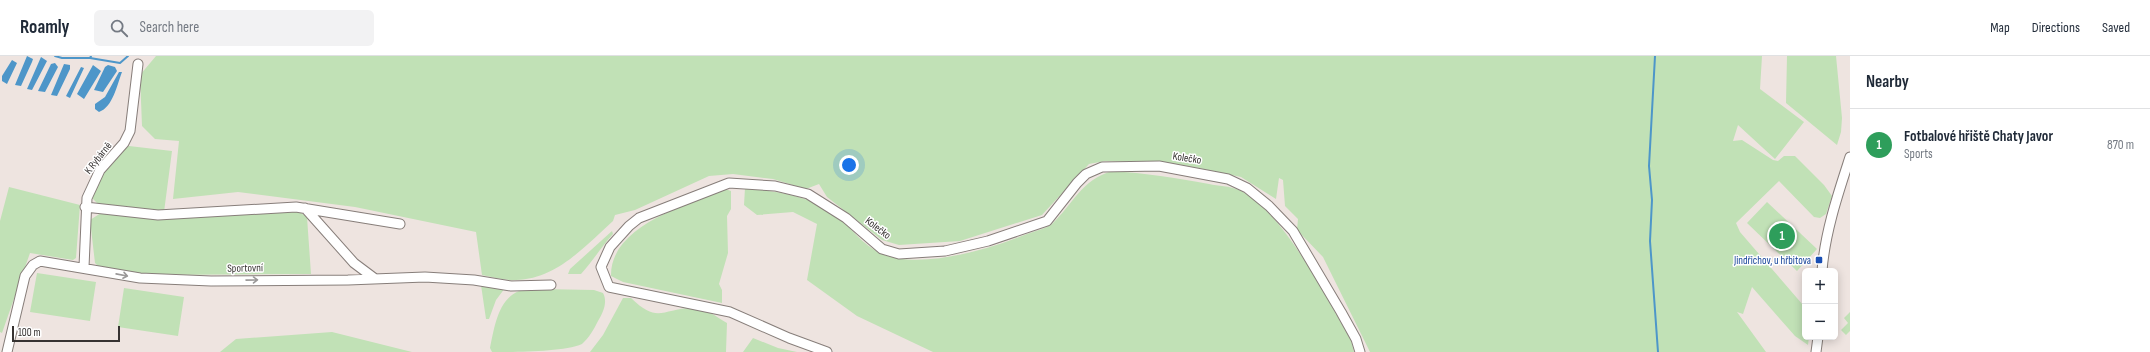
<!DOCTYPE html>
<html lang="en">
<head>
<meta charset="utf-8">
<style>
  body { margin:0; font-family:"Sofia Sans Condensed",sans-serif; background:#f2f2f3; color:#1f2937 }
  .controls { position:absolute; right:12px; bottom:12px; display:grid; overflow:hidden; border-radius:6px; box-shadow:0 2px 10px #0003 }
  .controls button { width:36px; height:36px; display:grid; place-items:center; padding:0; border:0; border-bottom:1px solid #e0e1e3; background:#fff; color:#1f2937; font:20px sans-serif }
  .scale { position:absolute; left:12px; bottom:10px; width:108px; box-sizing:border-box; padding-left:4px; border:2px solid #363231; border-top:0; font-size:11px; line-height:14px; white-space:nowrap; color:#363231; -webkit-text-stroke:3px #fff; paint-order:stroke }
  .you { position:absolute; left:849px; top:109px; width:14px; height:14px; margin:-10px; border:3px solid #fff; border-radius:50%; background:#1a73e8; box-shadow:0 0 0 6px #1a73e833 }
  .badge { display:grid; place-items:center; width:26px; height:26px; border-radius:50%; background:#62701c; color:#fff; font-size:13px; font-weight:700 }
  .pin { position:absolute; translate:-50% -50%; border:2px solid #fff; box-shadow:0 1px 4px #0006 }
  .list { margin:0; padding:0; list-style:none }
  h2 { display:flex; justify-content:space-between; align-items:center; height:52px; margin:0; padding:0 16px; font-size:17px }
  h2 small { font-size:13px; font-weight:400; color:#747a83 }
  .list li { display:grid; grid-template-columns:26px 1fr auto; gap:12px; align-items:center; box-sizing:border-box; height:72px; padding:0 16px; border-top:1px solid #e0e1e3 }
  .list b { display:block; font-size:15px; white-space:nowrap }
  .list p { margin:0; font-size:13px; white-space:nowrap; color:#747a83 }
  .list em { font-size:13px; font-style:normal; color:#747a83 }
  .icon { flex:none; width:22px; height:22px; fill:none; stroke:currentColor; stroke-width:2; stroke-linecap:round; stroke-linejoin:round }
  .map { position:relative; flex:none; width:1850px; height:296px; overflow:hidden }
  header { display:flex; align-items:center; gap:24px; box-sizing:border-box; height:56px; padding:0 20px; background:#fff; border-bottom:1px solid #e0e1e3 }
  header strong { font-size:19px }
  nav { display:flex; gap:22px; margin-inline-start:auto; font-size:14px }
  .search { width:280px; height:36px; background:#f2f2f3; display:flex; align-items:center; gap:10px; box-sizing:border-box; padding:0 14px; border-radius:6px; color:#747a83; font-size:15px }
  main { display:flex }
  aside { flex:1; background:#fff }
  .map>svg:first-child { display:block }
  .green { fill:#c1e1b6 }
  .water { fill:#4d96c9 }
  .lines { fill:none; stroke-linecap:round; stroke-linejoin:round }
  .stream { stroke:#4d96c9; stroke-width:2 }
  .minor-casing { stroke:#877e7a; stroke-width:11 }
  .minor { stroke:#fff; stroke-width:9 }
  .oneway { stroke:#9a9898 }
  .transit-dot { fill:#1a4fb4; stroke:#fff; stroke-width:1.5 }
  .labels { text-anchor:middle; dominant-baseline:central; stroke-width:3; stroke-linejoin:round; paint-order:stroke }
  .street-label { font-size:11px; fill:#363231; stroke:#fff }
  .transit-label { font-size:11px; fill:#164399; stroke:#fff; text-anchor:end }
</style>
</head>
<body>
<header>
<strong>Roamly</strong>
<div class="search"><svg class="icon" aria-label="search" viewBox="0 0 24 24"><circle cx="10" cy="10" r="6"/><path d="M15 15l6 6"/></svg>Search here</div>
<nav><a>Map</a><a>Directions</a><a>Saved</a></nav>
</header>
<main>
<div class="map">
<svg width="1850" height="296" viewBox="0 0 1850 296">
  <rect width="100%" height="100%" fill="#eee4e0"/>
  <!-- green -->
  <path class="green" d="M 156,0 L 1762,0 L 1760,33 L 1804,66 L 1775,103 L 1738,69 L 1733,85 L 1742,84 L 1773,104 L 1778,105 L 1784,100 L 1795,100 L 1824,129 L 1832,140 L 1826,158 L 1820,162 L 1814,161 L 1779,125 L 1736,167 L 1740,176 L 1803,249 L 1805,281 L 1809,281 L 1808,289 L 1795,280 L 1752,231 L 1743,258 L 1737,256 L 1766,296 L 1370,296 L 1323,201 L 1297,174 L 1298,163 L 1285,150 L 1283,124 L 1279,122 L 1276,143 L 1241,121 L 1199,112 L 1171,107 L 1105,105 L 1089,108 L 1042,159 L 960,185 L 899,189 L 882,184 L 827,141 L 819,128 L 806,133 L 773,123 L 733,118 L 709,120 L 635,154 L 615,159 L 613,165 C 585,190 557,223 516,224 C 505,225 493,221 482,219 L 476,176 L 355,151 L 238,136 L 173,143 L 179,85 L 155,83 L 142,70 L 140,19 Z
    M 1787,0 L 1836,0 L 1842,62 L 1841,76 L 1837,89 L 1786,47 Z
    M 129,90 L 172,95 L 164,156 L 138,154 L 127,150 L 126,152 L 99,149 L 91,141 C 100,124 111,100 129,90 Z
    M 1112,115 C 1145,117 1176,122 1209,128 C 1218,130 1230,130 1239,134 C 1284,156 1325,240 1351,284 L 1354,296 L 933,296 L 857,260 L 807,224 L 817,168 L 793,156 L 757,159 L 744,149 L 745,132 C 775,135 814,140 837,160 C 851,172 863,189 880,197 C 919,215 989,193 1027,178 C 1034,175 1046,173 1052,168 C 1074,147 1080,125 1112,115 Z
    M 9,131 L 80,149 L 76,202 L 73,204 L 30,197 L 2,277 L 0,276 L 0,165 Z
    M 725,133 L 731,135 L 731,153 L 727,160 L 728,197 L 719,228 L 722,234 L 722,247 L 623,226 L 611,220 C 610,169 688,149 725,133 Z
    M 1767,146 L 1817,193 L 1797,215 L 1747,167 Z
    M 298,155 L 307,161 L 311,218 L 154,219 L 99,211 L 95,207 L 90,164 L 101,157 Z
    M 612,175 L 613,178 C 601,191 593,205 581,218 L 568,218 L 570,213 Z
    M 37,217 L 96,226 L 90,265 L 30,256 Z
    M 481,229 L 505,232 L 496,244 L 489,263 L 486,263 Z
    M 124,232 L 184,241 L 178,280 L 118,271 Z
    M 541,233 L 594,234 L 603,237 C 608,246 603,257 598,265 C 594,273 589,282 582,288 C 563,296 517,296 492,296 L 490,292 C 494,273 498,243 519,235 C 525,233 535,234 541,233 Z
    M 623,242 L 631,242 C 659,269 662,252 693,252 C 705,252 717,261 727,267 L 726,296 L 590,296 L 603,279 Z
    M 1850,256 L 1850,275 L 1846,279 L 1841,274 L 1848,267 L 1844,262 Z
    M 332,276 L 412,296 L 220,296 L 236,283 Z
    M 753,282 L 778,292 L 797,296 L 743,296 Z"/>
  <!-- water -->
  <path class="water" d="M 27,0 L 33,3 L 32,6 L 21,30 L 15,29 Z
    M 41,1 L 47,5 L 32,34 L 27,33 Z
    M 12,4 L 17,7 L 7,28 L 2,25 L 2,20 Z
    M 55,7 L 58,11 L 45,36 L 38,35 L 51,8 Z
    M 64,8 L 70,9 L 70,13 L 57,40 L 51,39 Z
    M 93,9 L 101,15 L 84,43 L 77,38 Z
    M 108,9 L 115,11 L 117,15 L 103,36 L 94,34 L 105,11 Z
    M 81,11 L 84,12 L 70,42 L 66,40 Z
    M 119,16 L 122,16 C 117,29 113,51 99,56 L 95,53 L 95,48 L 105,41 Z"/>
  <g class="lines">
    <!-- stream -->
    <path class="stream" d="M 55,0 L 62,2 L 90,2 L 91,0
      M 1655,0 L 1649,110 L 1652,144 L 1650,185 L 1658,296
      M 90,2 L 120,7 L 128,0"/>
    <defs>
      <path id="minor" d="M 85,151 L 158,159 L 296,151 L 400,168
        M 305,152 L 354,207 L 374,222
        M 84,211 L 87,142 L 100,114 L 124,87 L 130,75 L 138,8
        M 1822,215 C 1825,176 1838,138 1850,101
        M 7,296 L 25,220 L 33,209 L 40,205 L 140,222 L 211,225 L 348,224 L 425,221 L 474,224 L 511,230 L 551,229
        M 827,296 L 789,282 L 730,256 L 609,231 L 601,211 L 610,191 L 629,170 L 639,162 L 729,127 L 775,130 L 808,138 L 846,162 L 882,193 L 899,198 L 945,195 L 988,185 L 1047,165 L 1077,127 L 1086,118 L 1102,111 L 1159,110 L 1228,123 L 1247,132 L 1269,150 L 1293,175 L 1341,256 L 1356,283 L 1360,296
        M 1816,296 L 1818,281"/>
    </defs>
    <!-- minor casing -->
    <use href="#minor" class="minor-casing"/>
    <!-- minor -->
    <use href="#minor" class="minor"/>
  </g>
  <!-- one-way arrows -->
  <defs><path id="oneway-shaft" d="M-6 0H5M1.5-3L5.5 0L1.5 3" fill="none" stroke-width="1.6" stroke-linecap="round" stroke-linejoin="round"/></defs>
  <g class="oneway">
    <use href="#oneway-shaft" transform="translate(122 219) rotate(11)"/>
    <use href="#oneway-shaft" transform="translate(252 224) rotate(-1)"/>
  </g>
  <!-- markers -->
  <rect class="transit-dot" x="1815" y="200" width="8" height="8" rx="2"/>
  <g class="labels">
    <!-- street labels -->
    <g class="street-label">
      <text transform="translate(98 102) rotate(-52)">K Rybárně</text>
      <text transform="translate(1187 102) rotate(9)">Kolečko</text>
      <text transform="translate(878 172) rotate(37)">Kolečko</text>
      <text transform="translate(245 212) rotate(-1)">Sportovní</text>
    </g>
    <!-- transit labels -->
    <g class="transit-label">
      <text x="1811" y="204">Jindřichov, u hřbitova</text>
    </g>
  </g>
</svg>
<div class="controls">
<button>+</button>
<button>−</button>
</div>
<div class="scale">100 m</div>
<div class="you"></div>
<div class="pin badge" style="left:1782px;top:180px;background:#2e9e5b">1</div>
</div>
<aside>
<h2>Nearby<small></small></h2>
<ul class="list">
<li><span class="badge" style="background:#2e9e5b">1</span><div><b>Fotbalové hřiště Chaty Javor</b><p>Sports</p></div><em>870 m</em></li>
</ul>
</aside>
</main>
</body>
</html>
